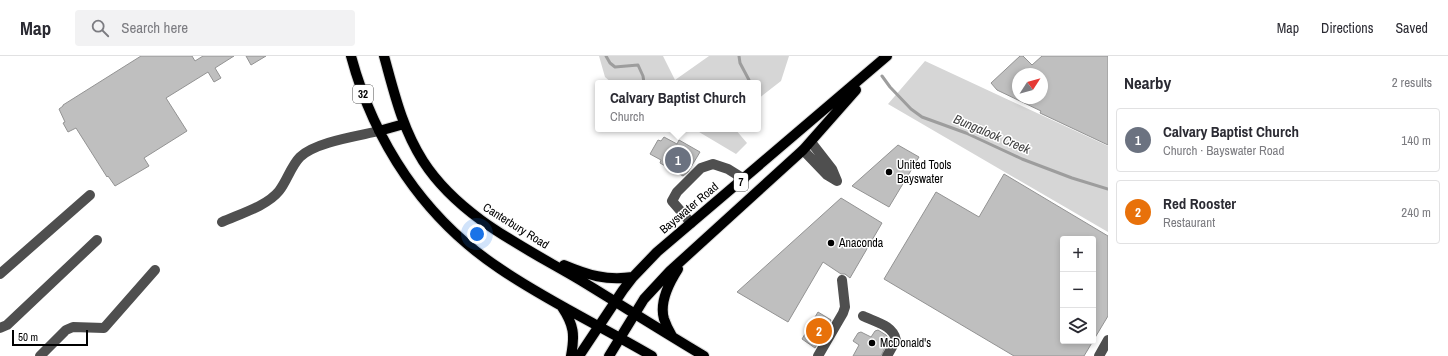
<!DOCTYPE html>
<html lang="en">
<head>
<meta charset="utf-8">
<style>
  body { margin:0; font-family:"Archivo Narrow",sans-serif; background:#f2f2f3; color:#2b2b33 }
  .controls { position:absolute; right:12px; bottom:12px; display:grid; overflow:hidden; border-radius:4px; box-shadow:0 2px 6px #0003 }
  .controls button { width:36px; height:36px; display:grid; place-items:center; padding:0; border:0; border-bottom:1px solid #e1e1e2; background:#fff; color:#2b2b33; font:20px sans-serif }
  .compass { position:absolute; left:1012px; top:12px; width:36px; height:36px; border-radius:50%; background:#fff; box-shadow:0 2px 6px #0003; rotate:54deg }
  .scale { position:absolute; left:12px; bottom:10px; width:76px; box-sizing:border-box; padding-left:4px; border:2px solid #000; border-top:0; font-size:11px; line-height:14px; white-space:nowrap; color:#000; -webkit-text-stroke:3px #fff; paint-order:stroke }
  .you { position:absolute; left:477px; top:178px; width:14px; height:14px; margin:-10px; border:3px solid #fff; border-radius:50%; background:#1a73e8; box-shadow:0 0 0 6px #1a73e833 }
  .badge { display:grid; place-items:center; width:26px; height:26px; border-radius:50%; background:#000; color:#fff; font-size:13px; font-weight:700 }
  .pin { position:absolute; translate:-50% -50%; border:2px solid #fff; box-shadow:0 1px 4px #0006 }
  .popup { position:absolute; left:595px; top:24px; width:166px; height:52px; box-sizing:border-box; display:grid; place-content:center; border-radius:4px; background:#fff; filter:drop-shadow(0 1px 3px #0005); font-size:13px; white-space:nowrap; color:#7c7c81 }
  .popup b { font-size:15px; color:#2b2b33 }
  .popup::after { content:''; position:absolute; left:50%; top:100%; margin-left:-8px; border:8px solid transparent; border-top-color:#fff }
  .list { margin:0; padding:0; list-style:none }
  h2 { display:flex; justify-content:space-between; align-items:center; height:52px; margin:0; padding:0 16px; font-size:17px }
  h2 small { font-size:13px; font-weight:400; color:#7c7c81 }
  .list li { display:grid; grid-template-columns:26px 1fr auto; gap:12px; align-items:center; box-sizing:border-box; height:64px; margin:0 8px 8px; padding:0 8px; border:1px solid #e1e1e2; border-radius:4px }
  .list b { display:block; font-size:15px; white-space:nowrap }
  .list p { margin:0; font-size:13px; white-space:nowrap; color:#7c7c81 }
  .list em { font-size:13px; font-style:normal; color:#7c7c81 }
  .icon { flex:none; width:22px; height:22px; fill:none; stroke:currentColor; stroke-width:2; stroke-linecap:round; stroke-linejoin:round }
  .map { position:relative; flex:none; width:1108px; height:300px; overflow:hidden }
  header { display:flex; align-items:center; gap:24px; box-sizing:border-box; height:56px; padding:0 20px; background:#fff; border-bottom:1px solid #e1e1e2 }
  header strong { font-size:19px }
  nav { display:flex; gap:22px; margin-inline-start:auto; font-size:14px }
  .search { width:280px; height:36px; background:#f2f2f3; display:flex; align-items:center; gap:10px; box-sizing:border-box; padding:0 14px; border-radius:4px; color:#7c7c81; font-size:15px }
  main { display:flex }
  aside { flex:1; background:#fff }
  .map>svg:first-child { display:block }
  .green { fill:#d6d6d6 }
  .lines { fill:none; stroke-linecap:round; stroke-linejoin:round }
  .stream { stroke:#9d9d9d; stroke-width:3 }
  .building { fill:#bfbfbf; stroke:#939393; fill-rule:evenodd }
  .major-casing { stroke:#dbdbdb; stroke-width:12 }
  .minor { stroke:#4f4f4f; stroke-width:10 }
  .major { stroke:#000; stroke-width:10 }
  .poi-dot { fill:#000; stroke:#fff; stroke-width:1.5 }
  .labels { text-anchor:middle; dominant-baseline:central; stroke-width:3; stroke-linejoin:round; paint-order:stroke }
  .shield { fill:#fff; stroke:#4c4c4c; stroke-width:1 }
  .shield-label { font-size:11px; font-weight:bold; fill:#000 }
  .poi-label { font-size:12px; fill:#000; stroke:#fff; text-anchor:start }
  .street-label { font-size:12px; fill:#000; stroke:#fff }
  .water-label { font-size:13px; font-style:italic; fill:#3e3e3e; stroke:#fff }
</style>
</head>
<body>
<header>
<strong>Map</strong>
<div class="search"><svg class="icon" aria-label="search" viewBox="0 0 24 24"><circle cx="10" cy="10" r="6"/><path d="M15 15l6 6"/></svg>Search here</div>
<nav><a>Map</a><a>Directions</a><a>Saved</a></nav>
</header>
<main>
<div class="map">
<svg width="1108" height="300" viewBox="0 0 1108 300">
  <rect width="100%" height="100%" fill="#fff"/>
  <!-- green -->
  <path class="green" d="M 599,0 L 663,0 L 675,24 L 709,0 L 789,0 L 781,25 L 758,43 L 758,27 L 612,27 L 605,21 Z
    M 925,5 L 1108,90 L 1108,176 L 888,48 Z
    M 694,73 L 735,73 L 747,87 L 736,98 Z"/>
  <g class="lines">
    <!-- stream -->
    <path class="stream" d="M 606,0 L 610,7 L 615,11 L 638,9 L 643,20 L 644,27
      M 739,0 L 740,7 L 749,24 L 748,27
      M 882,20 L 890,31 L 911,53 L 922,61 L 966,77 L 1022,103 L 1072,122 L 1108,133"/>
  </g>
  <!-- building -->
  <path class="building" d="M 141,0 L 192,0 L 195,5 L 203,0 L 234,0 L 215,12 L 221,22 L 214,26 L 208,16 L 166,42 L 187,75 L 144,102 L 149,110 L 115,130 L 108,120 L 107,121 L 76,72 L 68,76 L 63,67 L 65,66 L 59,53 L 63,50 L 63,49 Z
    M 246,0 L 266,0 L 251,9 Z
    M 1020,0 L 1023,0 L 1032,9 L 1042,0 L 1108,0 L 1108,89 L 1040,57 L 1041,55 L 997,34 L 991,27 ZM 1018,18 L 1042,18 L 1042,42 L 1018,42 Z
    M 664,81 L 677,88 L 679,84 L 700,96 L 688,116 L 683,120 L 660,107 L 661,104 L 650,98 L 658,84 L 661,85 Z
    M 898,89 L 919,101 L 889,151 L 852,130 Z
    M 1004,118 L 1108,180 L 1108,260 L 1084,300 L 1014,300 L 884,223 L 936,136 L 979,161 ZM 1063,183 L 1093,183 L 1093,285 L 1063,285 Z
    M 841,142 L 882,167 L 850,222 L 845,218 L 841,218 L 823,206 L 788,266 L 737,236 Z
    M 818,256 L 831,264 L 815,292 L 802,283 Z
    M 878,274 L 886,279 L 889,283 L 881,300 L 853,300 L 859,289 L 853,285 L 858,277 L 861,276 L 871,281 L 875,275 Z"/>
  <g class="lines">
    <defs>
      <path id="major" d="M 351,0 C 374,86 424,162 499,212 C 547,245 601,270 652,300
        M 384,0 C 394,36 402,72 423,105 C 459,161 524,191 580,224 C 621,249 662,275 704,300
        M 379,75 L 404,68
        M 564,209 C 588,219 606,225 633,221
        M 562,251 C 574,269 575,279 571,300
        M 672,280 C 669,275 666,269 664,263 C 659,246 669,227 678,213
        M 579,300 L 623,234 L 633,221 L 657,196 L 887,0
        M 609,300 L 644,243 L 670,215 L 803,94 L 856,34"/>
    </defs>
    <!-- major casing -->
    <use href="#major" class="major-casing"/>
    <!-- minor -->
    <path class="minor" d="M 811,86 L 832,113 L 837,125
      M 803,94 L 827,119 L 837,125
      M 222,166 C 240,158 267,150 279,135 C 287,125 291,110 300,101 C 315,86 358,80 379,75
      M 691,167 L 672,145 L 677,136 L 701,112 L 713,108 L 728,113 L 744,123
      M 0,218 L 90,139
      M 863,260 C 875,266 893,269 896,284 L 887,300
      M 0,272 L 7,269 L 97,184
      M 40,300 L 66,274 L 73,271 L 104,272 L 155,214
      M 818,300 L 843,257 L 845,251 L 842,224
      M 1099,300 L 1108,284"/>
    <!-- major -->
    <use href="#major" class="major"/>
  </g>
  <!-- markers -->
  <g class="poi-dot">
    <circle cx="889" cy="116" r="4"/>
    <circle cx="831" cy="187" r="4"/>
    <circle cx="872" cy="287" r="4"/>
  </g>
  <g class="labels">
    <!-- shield labels -->
    <g class="shield">
      <rect x="353" y="29" width="20" height="18" rx="3"/>
      <rect x="734" y="117" width="14" height="18" rx="3"/>
    </g>
    <g class="shield-label">
      <text x="363" y="38">32</text>
      <text x="741" y="126">7</text>
    </g>
    <!-- poi labels -->
    <g class="poi-label">
      <text x="897" y="109">United Tools<tspan x="897" dy="14">Bayswater</tspan></text>
      <text x="839" y="187">Anaconda</text>
      <text x="880" y="287">McDonald's</text>
    </g>
    <!-- street labels -->
    <g class="street-label">
      <text transform="translate(689 152) rotate(-40)">Bayswater Road</text>
      <text transform="translate(516 170) rotate(32)">Canterbury Road</text>
    </g>
    <!-- water labels -->
    <g class="water-label">
      <text transform="translate(992 78) rotate(23)">Bungalook Creek</text>
    </g>
  </g>
</svg>
<div class="controls">
<button>+</button>
<button>−</button>
<button><svg class="icon" aria-label="layers" viewBox="0 0 24 24"><path d="M12 4l9 5-9 5-9-5zM3 14l9 5 9-5"/></svg></button>
</div>
<svg class="compass" viewBox="-18 -18 36 36"><path d="M0-13l5 13h-10z" fill="#e53935"/><path d="M0 13l5-13h-10z" fill="#7c7c81"/></svg>
<div class="scale">50 m</div>
<div class="you"></div>
<div class="pin badge" style="left:678px;top:104px;background:#6b7280">1</div>
<div class="popup"><b>Calvary Baptist Church</b>Church</div>
<div class="pin badge" style="left:819px;top:275px;background:#e8710a">2</div>
</div>
<aside>
<h2>Nearby<small>2 results</small></h2>
<ul class="list">
<li><span class="badge" style="background:#6b7280">1</span><div><b>Calvary Baptist Church</b><p>Church · Bayswater Road</p></div><em>140 m</em></li>
<li><span class="badge" style="background:#e8710a">2</span><div><b>Red Rooster</b><p>Restaurant</p></div><em>240 m</em></li>
</ul>
</aside>
</main>
</body>
</html>
